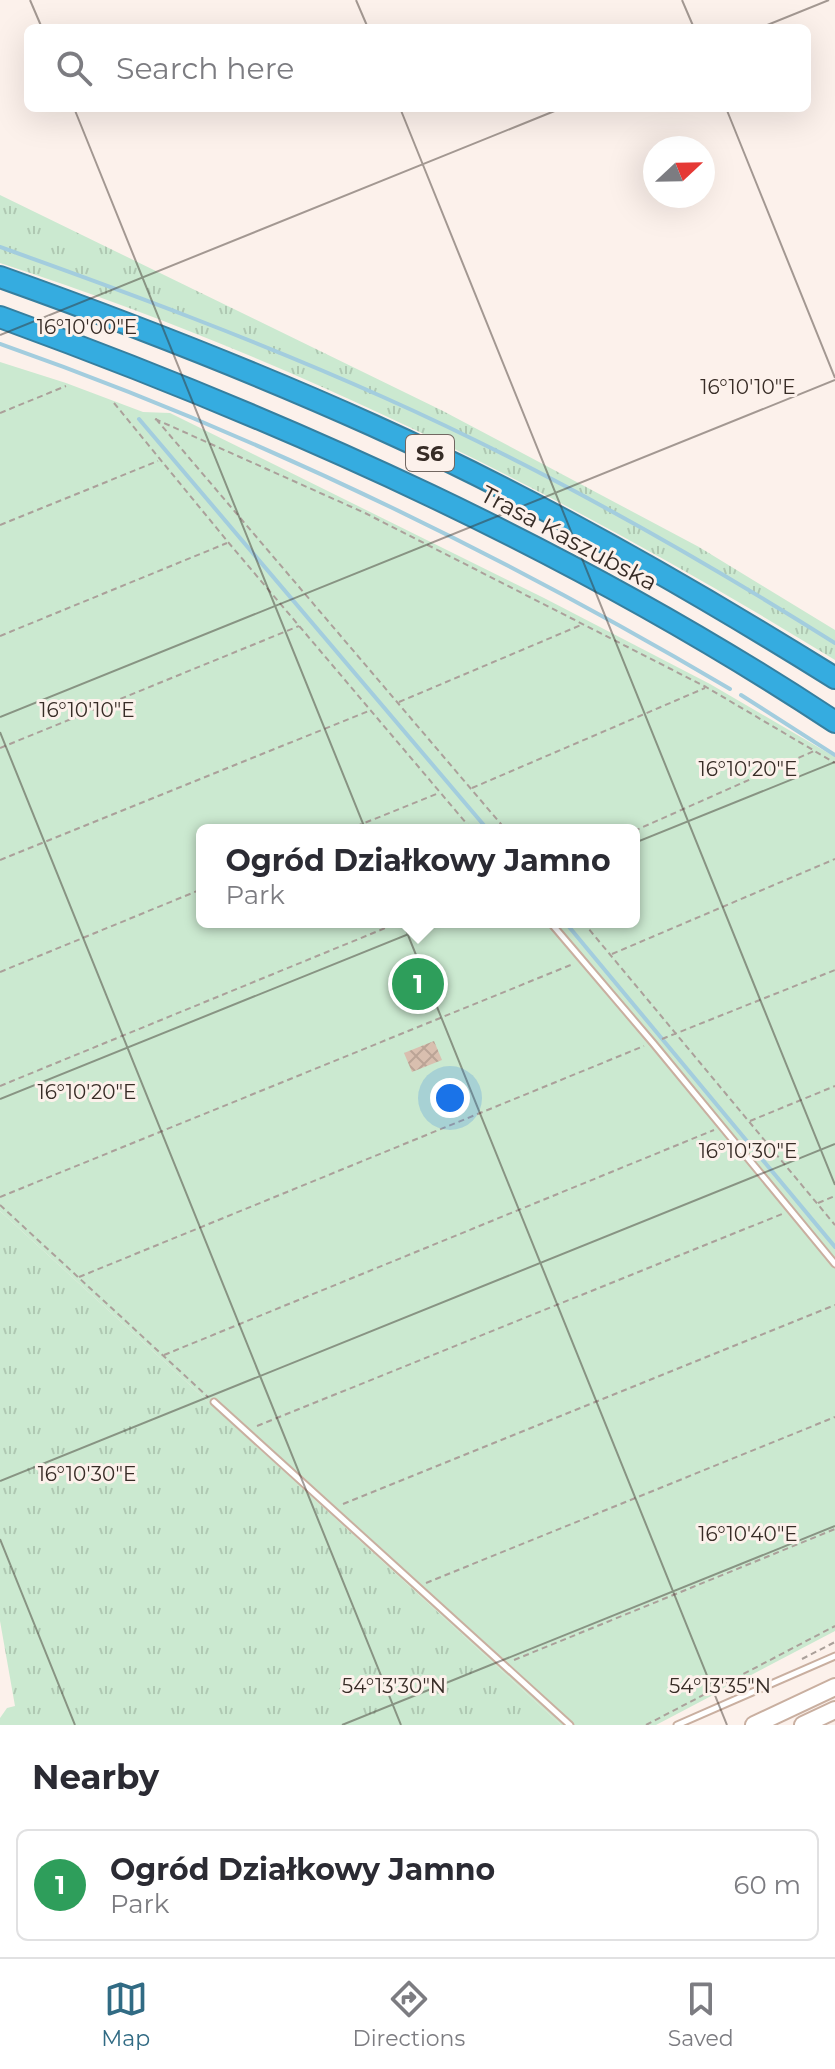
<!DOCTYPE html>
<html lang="en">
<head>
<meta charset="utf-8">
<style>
  body { margin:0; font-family:Montserrat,sans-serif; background:#f2f2f3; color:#2b2b33 }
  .compass { position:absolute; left:643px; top:136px; width:72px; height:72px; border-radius:50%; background:#fff; box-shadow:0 8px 32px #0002; rotate:68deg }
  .you { position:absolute; left:450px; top:1098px; width:28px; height:28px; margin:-20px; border:6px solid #fff; border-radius:50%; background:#1a73e8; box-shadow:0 0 0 12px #1a73e833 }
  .badge { display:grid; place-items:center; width:52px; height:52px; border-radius:50%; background:#316b84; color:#fff; font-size:26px; font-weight:700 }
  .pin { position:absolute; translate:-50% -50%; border:4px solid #fff; box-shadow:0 2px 8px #0006 }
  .popup { position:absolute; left:196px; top:824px; width:444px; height:104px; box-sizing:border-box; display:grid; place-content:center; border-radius:12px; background:#fff; filter:drop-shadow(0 2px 6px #0005); font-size:26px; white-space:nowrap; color:#7c7c81 }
  .popup b { font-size:30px; color:#2b2b33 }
  .popup::after { content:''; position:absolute; left:50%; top:100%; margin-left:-16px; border:16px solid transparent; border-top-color:#fff }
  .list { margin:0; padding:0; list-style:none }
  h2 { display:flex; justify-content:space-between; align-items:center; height:104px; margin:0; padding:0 32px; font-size:34px }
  h2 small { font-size:26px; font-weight:400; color:#7c7c81 }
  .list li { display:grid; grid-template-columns:52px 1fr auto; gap:24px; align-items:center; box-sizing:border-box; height:112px; margin:0 16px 16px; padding:0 16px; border:2px solid #e1e1e2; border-radius:12px }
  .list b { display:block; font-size:30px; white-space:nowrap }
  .list p { margin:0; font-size:26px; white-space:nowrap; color:#7c7c81 }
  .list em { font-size:26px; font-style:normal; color:#7c7c81 }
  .icon { flex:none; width:44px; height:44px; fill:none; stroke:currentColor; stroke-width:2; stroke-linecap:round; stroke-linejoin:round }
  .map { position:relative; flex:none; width:835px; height:1725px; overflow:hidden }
  .search { position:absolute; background:#fff; box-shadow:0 8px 32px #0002; left:24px; right:24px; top:24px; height:88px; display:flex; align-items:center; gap:20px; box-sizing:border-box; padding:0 28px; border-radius:12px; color:#7c7c81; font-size:30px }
  .sheet { height:232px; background:#fff }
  nav { display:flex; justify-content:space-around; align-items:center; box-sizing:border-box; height:112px; border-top:2px solid #e1e1e2; background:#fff; font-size:22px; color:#7c7c81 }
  nav a { display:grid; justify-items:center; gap:4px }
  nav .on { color:#316b84 }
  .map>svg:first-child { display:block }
  .grass { fill:url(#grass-tufts) }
  .green { fill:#cbe9d0; fill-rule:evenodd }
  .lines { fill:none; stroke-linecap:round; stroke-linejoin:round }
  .stream { stroke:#a3cdde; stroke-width:4 }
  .building { fill:url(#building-cross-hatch) }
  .lane-casing { stroke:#c9afa0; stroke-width:9 }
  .secondary-casing { stroke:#c9afa0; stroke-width:20 }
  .highway-casing { stroke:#367f9f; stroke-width:24 }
  .path { stroke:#aba09a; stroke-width:2; stroke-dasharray:6 4; stroke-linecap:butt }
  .lane { stroke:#fff; stroke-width:5 }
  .secondary { stroke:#fff; stroke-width:16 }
  .highway { stroke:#35ace0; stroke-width:20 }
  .ticks { fill:none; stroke:#372c26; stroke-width:2; stroke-opacity:0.45 }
  .labels { text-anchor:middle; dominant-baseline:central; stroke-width:6; stroke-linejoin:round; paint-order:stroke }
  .shield { fill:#fcf1eb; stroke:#726761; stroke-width:2 }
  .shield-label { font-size:22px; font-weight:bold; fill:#372c26 }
  .street-label { font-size:24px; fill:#372c26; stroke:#fcf1eb }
  .ticks-label { font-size:20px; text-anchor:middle; fill:#372c26; stroke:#fcf1eb; stroke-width:6; stroke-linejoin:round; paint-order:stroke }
</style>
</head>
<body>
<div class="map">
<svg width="835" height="1725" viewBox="0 0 835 1725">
  <defs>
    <pattern id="grass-tufts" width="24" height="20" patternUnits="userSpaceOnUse" patternTransform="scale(2)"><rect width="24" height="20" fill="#cbe9d0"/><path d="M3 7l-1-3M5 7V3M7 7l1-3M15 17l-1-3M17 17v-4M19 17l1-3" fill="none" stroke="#afc8b2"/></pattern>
    <pattern id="building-cross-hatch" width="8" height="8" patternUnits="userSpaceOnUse" patternTransform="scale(2)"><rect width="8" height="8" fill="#d9bfaf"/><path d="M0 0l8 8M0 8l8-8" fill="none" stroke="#bba496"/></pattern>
  </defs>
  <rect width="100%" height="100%" fill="#fcf1eb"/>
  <!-- grass -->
  <path class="grass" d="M 0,195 L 443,411 L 699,547 L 835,630 L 835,660 C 573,499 294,358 0,263 Z
    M 0,1211 L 561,1725 L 0,1725 L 0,1718 L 7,1708 L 15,1706 L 0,1621 Z"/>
  <!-- green -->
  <path class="green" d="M 0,362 L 66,383 L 143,412 L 170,413 L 544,598 L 710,684 L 835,757 L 835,1631 L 656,1725 L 561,1725 L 0,1211 ZM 202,830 L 634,830 L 634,922 L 202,922 Z"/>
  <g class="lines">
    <!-- stream -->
    <path class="stream" d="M 0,247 C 129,293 258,341 383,397 C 540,467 690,552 835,643
      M 0,344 C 256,434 496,551 730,689
      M 139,419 L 488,830
      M 741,695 L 835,755
      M 565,922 L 835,1247"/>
  </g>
  <!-- building -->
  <path class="building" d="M 434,1041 L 442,1060 L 412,1072 L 404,1053 Z"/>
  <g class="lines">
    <defs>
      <path id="lane" d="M 550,922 L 653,1043 L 835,1264
        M 214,1402 L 570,1725
        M 677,1725 L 835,1656"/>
      <path id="secondary" d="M 754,1725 L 835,1687
        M 803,1725 L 835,1710"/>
      <path id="highway" d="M 0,277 C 126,322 250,370 372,425 C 532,497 686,585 835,678
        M 0,317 C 291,423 576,551 835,722"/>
    </defs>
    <!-- lane casing -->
    <use href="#lane" class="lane-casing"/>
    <!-- secondary casing -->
    <use href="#secondary" class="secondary-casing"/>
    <!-- highway casing -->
    <use href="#highway" class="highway-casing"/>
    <!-- path -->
    <path class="path" d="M 114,403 L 228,542 L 472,830
      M 0,413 L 66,386
      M 155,419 L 365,513 L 706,687 L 835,763
      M 156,419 L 506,830
      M 0,525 L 158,461
      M 0,636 L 227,543
      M 399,702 L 581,625
      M 0,748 L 299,626
      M 472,788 L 705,688
      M 347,830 L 439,793
      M 634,831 L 814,751
      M 0,860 L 371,710
      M 583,922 L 835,1225
      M 612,954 L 835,859
      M 0,972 L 202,889
      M 662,1039 L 835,970
      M 0,1086 L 400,922
      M 750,1121 L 835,1086
      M 0,1197 L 573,964
      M 818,1203 L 835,1196
      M 0,1205 L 208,1397
      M 79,1277 L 644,1046
      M 164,1355 L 714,1130
      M 257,1426 L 782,1214
      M 343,1504 L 835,1305
      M 426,1583 L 835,1417
      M 802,1659 L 835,1642
      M 514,1660 L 835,1529
      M 646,1725 L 835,1626"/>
    <!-- lane -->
    <use href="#lane" class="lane"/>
    <!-- secondary -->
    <use href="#secondary" class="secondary"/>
    <!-- highway -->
    <use href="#highway" class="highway"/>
  </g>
  <!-- ticks -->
  <path class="ticks" d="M 30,0 L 42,28M 356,0 L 368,28M 682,0 L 694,28M 760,28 L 829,0M 74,108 L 727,1725M 400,108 L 835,1185M 726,108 L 835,378M 0,335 L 562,108M 0,717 L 835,380M 0,732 L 401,1725M 0,1099 L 835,762M 0,1481 L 835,1144M 0,1539 L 75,1725M 342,1725 L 835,1526"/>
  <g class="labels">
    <!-- shield labels -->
    <rect class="shield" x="406" y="435" width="48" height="36" rx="6"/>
    <g class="shield-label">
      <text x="430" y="453">S6</text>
    </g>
    <!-- street labels -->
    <g class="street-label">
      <text transform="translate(569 538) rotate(28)">Trasa Kaszubska</text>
    </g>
  </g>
  <g class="ticks-label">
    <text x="87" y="334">16°10'00"E</text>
    <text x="748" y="394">16°10'10"E</text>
    <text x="87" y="717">16°10'10"E</text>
    <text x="748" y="776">16°10'20"E</text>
    <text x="87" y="1099">16°10'20"E</text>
    <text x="748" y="1158">16°10'30"E</text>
    <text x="87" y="1481">16°10'30"E</text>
    <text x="748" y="1541">16°10'40"E</text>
    <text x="394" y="1693">54°13'30"N</text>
    <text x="720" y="1693">54°13'35"N</text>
  </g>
</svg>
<svg class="compass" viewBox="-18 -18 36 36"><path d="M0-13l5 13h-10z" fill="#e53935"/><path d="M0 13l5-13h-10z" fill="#7c7c81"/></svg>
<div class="you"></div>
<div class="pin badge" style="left:418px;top:984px;background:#2e9e5b">1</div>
<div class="popup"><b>Ogród Działkowy Jamno</b>Park</div>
<div class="search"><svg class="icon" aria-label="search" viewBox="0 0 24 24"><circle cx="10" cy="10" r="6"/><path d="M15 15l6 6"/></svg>Search here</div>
</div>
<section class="sheet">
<h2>Nearby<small></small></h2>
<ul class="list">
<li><span class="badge" style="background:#2e9e5b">1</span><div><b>Ogród Działkowy Jamno</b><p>Park</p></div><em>60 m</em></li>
</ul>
</section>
<nav>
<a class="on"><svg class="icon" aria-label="map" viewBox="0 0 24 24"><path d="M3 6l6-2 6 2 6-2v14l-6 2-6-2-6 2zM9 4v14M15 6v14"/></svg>Map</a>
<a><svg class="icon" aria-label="directions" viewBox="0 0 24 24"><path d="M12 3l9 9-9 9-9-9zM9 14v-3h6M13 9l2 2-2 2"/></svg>Directions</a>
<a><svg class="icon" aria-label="saved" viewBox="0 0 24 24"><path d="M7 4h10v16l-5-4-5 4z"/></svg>Saved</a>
</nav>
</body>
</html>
